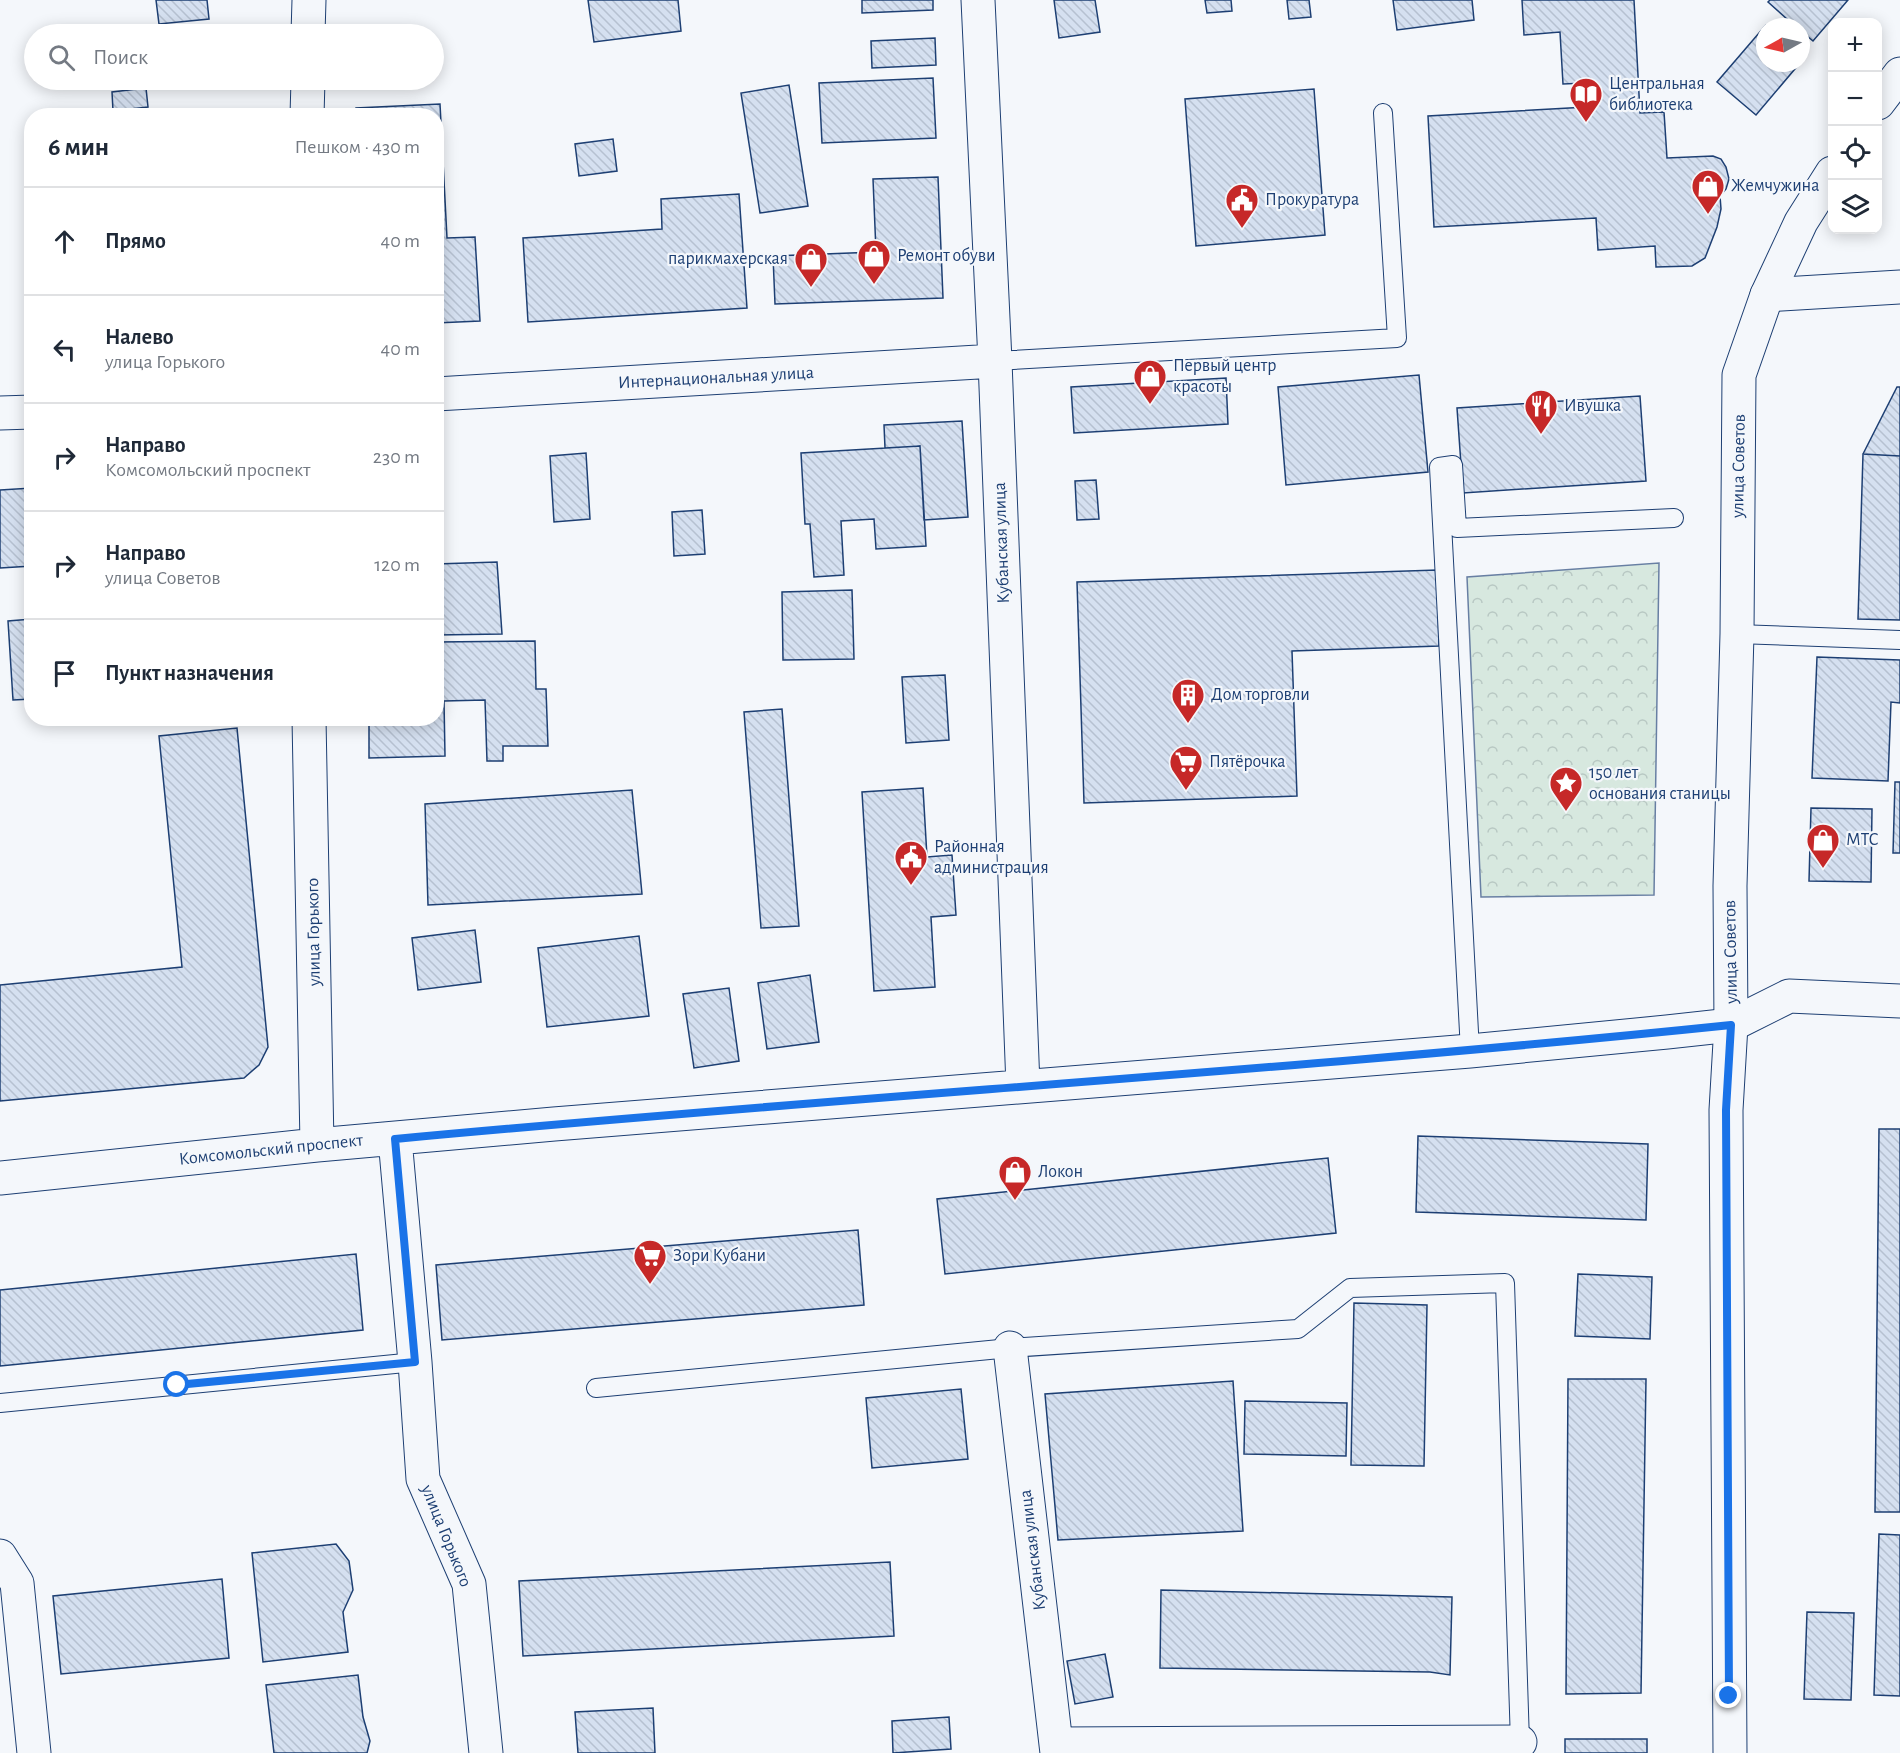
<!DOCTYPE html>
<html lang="ru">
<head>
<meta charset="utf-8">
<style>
  body { margin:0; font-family:"Alegreya Sans",sans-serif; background:#f2f2f3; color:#1f2937 }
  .controls { position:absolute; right:18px; top:18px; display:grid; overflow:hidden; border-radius:12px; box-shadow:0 3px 15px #0003 }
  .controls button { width:54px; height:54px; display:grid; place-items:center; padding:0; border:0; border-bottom:2px solid #e0e1e3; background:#fff; color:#1f2937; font:30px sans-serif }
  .compass { position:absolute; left:1756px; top:18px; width:54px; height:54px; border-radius:50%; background:#fff; box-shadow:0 3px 15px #0003; rotate:262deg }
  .stop { position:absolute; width:18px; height:18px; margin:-14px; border:4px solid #1a73e8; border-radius:50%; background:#fff }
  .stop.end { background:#1a73e8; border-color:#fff; box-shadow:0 2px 6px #0008 }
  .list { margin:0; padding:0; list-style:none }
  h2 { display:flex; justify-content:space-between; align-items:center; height:78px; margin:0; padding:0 24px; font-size:26px }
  h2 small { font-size:20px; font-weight:400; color:#747a83 }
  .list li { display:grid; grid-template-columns:39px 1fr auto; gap:18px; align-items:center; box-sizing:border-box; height:108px; padding:0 24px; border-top:2px solid #e0e1e3 }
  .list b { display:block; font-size:22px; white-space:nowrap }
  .list p { margin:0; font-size:20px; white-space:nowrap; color:#747a83 }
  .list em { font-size:20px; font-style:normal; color:#747a83 }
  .icon { flex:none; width:33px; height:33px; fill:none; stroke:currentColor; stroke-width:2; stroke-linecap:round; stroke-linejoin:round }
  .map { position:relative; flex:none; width:1900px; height:1753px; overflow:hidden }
  .search { position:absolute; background:#fff; box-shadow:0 3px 15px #0003; left:24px; top:24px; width:420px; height:66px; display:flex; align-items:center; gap:15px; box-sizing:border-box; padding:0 21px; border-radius:33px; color:#747a83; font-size:22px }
  .panel { position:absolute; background:#fff; box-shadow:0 3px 15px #0003; left:24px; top:108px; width:420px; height:618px; border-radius:24px }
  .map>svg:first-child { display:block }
  .forest { fill:url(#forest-crowns); stroke:#687fa3; stroke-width:1.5 }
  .building { fill:url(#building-back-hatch); stroke:#1d3f73; stroke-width:1.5 }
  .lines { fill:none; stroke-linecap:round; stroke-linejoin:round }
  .lane-casing { stroke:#1d3f73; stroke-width:20 }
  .street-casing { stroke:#1d3f73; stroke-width:35 }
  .secondary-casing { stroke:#1d3f73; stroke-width:35 }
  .lane { stroke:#f4f7fb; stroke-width:18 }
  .street { stroke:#f4f7fb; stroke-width:33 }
  .secondary { stroke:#f4f7fb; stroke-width:33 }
  .route { stroke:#1a73e8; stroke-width:8 }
  .labels { text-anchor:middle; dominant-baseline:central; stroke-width:4.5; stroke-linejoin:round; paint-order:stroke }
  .poi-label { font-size:18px; fill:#1d3f73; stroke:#f4f7fb; text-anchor:start }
  .street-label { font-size:18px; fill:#1d3f73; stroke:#f4f7fb }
</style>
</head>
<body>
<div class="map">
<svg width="1900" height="1753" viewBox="0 0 1900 1753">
  <defs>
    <pattern id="forest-crowns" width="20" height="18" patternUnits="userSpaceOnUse" patternTransform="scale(1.5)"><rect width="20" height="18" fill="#d7e8df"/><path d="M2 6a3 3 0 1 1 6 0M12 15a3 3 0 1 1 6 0" fill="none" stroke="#b8c8c3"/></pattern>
    <pattern id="building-back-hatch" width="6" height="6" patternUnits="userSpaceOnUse" patternTransform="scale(1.5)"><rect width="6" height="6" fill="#d5e0f0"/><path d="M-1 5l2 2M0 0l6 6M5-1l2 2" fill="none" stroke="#b6c1d1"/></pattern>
  </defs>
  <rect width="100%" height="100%" fill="#f4f7fb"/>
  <!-- forest -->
  <path class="forest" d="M 1659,563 L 1654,895 L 1481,897 L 1467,577 Z"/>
  <!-- building -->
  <path class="building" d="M 156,0 L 207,0 L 209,19 L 159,24 Z
    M 588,0 L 678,0 L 681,31 L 594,42 Z
    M 862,0 L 933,0 L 933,10 L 862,13 Z
    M 1054,0 L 1095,0 L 1100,32 L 1059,38 Z
    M 1205,0 L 1231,0 L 1232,11 L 1207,13 Z
    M 1287,0 L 1309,0 L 1311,17 L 1289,19 Z
    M 1393,0 L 1472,0 L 1474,20 L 1397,30 Z
    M 1522,0 L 1634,0 L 1640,113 L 1664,112 L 1667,158 L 1713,156 L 1721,159 L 1726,167 L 1729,179 L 1726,189 L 1720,196 L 1721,209 L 1717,227 L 1705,258 L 1692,266 L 1656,267 L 1655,246 L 1598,250 L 1596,218 L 1434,227 L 1428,116 L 1587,107 L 1585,83 L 1563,84 L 1560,32 L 1524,35 Z
    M 1770,0 L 1848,0 L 1813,41 L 1801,31 L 1801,27 L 1796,27 L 1768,2 Z
    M 1765,26 L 1765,63 L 1800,63 L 1756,115 L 1717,82 Z
    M 935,38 L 936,65 L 872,68 L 871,41 Z
    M 933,78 L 936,138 L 822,143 L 819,83 Z
    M 789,85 L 808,206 L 760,213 L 741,93 Z
    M 146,88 L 148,107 L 113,111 L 112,92 Z
    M 1314,89 L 1325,235 L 1196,246 L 1185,99 Z
    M 440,104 L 447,238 L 475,237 L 480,321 L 436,323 L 436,116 L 356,116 L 356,108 Z
    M 613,139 L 617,171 L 579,176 L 575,144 Z
    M 938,177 L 943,298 L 775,304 L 773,256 L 876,252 L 873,179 Z
    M 739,194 L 747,308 L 528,322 L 523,238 L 662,229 L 661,199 Z
    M 1419,375 L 1428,472 L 1286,485 L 1278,387 Z
    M 1226,378 L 1228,424 L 1074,433 L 1071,387 Z
    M 1897,387 L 1900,387 L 1900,456 L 1863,454 Z
    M 1640,396 L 1646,481 L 1463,493 L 1457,408 Z
    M 962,421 L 968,517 L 924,520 L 920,446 L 885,448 L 884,425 Z
    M 920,446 L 926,546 L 876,549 L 874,519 L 841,521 L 844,575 L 814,577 L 810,524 L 805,524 L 801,453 Z
    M 586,453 L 590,519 L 554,522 L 550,456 Z
    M 1863,454 L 1900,456 L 1900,620 L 1858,619 Z
    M 1096,480 L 1099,519 L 1077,520 L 1075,481 Z
    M 32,488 L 32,566 L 0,568 L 0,490 Z
    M 702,510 L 705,554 L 674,556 L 672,512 Z
    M 497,562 L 502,634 L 436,635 L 436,564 Z
    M 1437,570 L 1439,646 L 1292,651 L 1297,796 L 1084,803 L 1077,582 Z
    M 852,590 L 854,659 L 783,660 L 782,592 Z
    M 32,619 L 32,699 L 13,700 L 8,621 Z
    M 535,641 L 536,689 L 546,689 L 548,746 L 503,746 L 503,761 L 487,761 L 485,700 L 444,701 L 445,756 L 369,758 L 369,718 L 436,718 L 436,642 Z
    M 1817,657 L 1900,660 L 1900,703 L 1891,702 L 1888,781 L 1812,778 Z
    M 945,675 L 949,740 L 906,743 L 902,677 Z
    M 782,709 L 799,926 L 761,928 L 744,712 Z
    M 237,728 L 268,1047 L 259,1065 L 244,1078 L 0,1101 L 0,985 L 182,967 L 159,736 Z
    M 1895,782 L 1900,782 L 1900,853 L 1893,853 Z
    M 923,788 L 927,857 L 952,855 L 956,915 L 931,917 L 935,987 L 874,991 L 862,792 Z
    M 632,790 L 642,894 L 428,905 L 425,804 Z
    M 1811,808 L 1872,809 L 1871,882 L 1809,881 Z
    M 475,930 L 481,982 L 418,990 L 412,938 Z
    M 639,936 L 649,1016 L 547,1027 L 538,948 Z
    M 810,975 L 819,1042 L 767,1049 L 758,983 Z
    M 729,988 L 739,1061 L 694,1068 L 683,994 Z
    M 1879,1129 L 1900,1129 L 1900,1512 L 1875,1512 Z
    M 1418,1136 L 1648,1144 L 1646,1220 L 1416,1212 Z
    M 1328,1158 L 1336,1233 L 945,1274 L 937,1199 Z
    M 858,1230 L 864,1305 L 442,1340 L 436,1265 Z
    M 356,1254 L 363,1330 L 0,1366 L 0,1290 Z
    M 1578,1274 L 1652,1277 L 1650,1339 L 1575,1336 Z
    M 1354,1303 L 1427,1305 L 1424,1466 L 1351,1465 Z
    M 1568,1379 L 1646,1379 L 1641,1693 L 1566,1694 Z
    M 1233,1381 L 1243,1531 L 1058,1540 L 1045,1394 Z
    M 961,1389 L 968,1459 L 872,1468 L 866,1398 Z
    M 1245,1401 L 1347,1403 L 1346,1456 L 1244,1454 Z
    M 1879,1534 L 1900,1535 L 1900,1696 L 1874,1695 Z
    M 336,1544 L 349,1561 L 353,1590 L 343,1612 L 348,1652 L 263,1662 L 252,1553 Z
    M 890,1562 L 894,1636 L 523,1656 L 519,1581 Z
    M 222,1579 L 229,1658 L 61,1674 L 53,1596 Z
    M 1161,1590 L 1452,1597 L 1450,1675 L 1430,1672 L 1160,1668 Z
    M 1807,1612 L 1854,1613 L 1851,1700 L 1804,1699 Z
    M 1105,1654 L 1113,1697 L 1075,1704 L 1067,1661 Z
    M 358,1675 L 363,1717 L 370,1741 L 367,1753 L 274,1753 L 266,1685 Z
    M 653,1708 L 655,1753 L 578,1753 L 575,1712 Z
    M 949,1717 L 951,1749 L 893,1753 L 892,1721 Z
    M 1565,1739 L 1647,1739 L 1647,1753 L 1565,1753 Z"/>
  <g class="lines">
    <defs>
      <path id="lane" d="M 995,361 L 1397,338 L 1383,113
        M 1737,634 L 1900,640
        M 1470,1051 L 1439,467 L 1453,465 L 1457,528 L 1674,518
        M 596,1388 L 1010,1348 L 1298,1329 L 1350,1288 L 1505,1283 L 1520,1742
        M 0,1403 L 415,1362"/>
      <path id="street" d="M 978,0 L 995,361 L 1023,1086
        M 308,34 L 309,0
        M 307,116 L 308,80
        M 1767,295 L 1900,287
        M 436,394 L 995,361
        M 0,413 L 32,412
        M 309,718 L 317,1145
        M 395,1139 L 415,1362 L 423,1479 L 469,1584 L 486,1753
        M 0,1178 L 317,1145 L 554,1124 L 1470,1051 L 1667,1032 L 1731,1025 L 1789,996 L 1900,1001
        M 1010,1348 L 1057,1753
        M 0,1556 L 17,1583 L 34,1753
        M 1056,1744 L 1520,1742"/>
      <path id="secondary" d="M 1878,103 L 1900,74
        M 1730,1753 L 1726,1110 L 1731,1025 L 1730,886 L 1737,634 L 1739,375 L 1767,295 L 1801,222 L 1832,173"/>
    </defs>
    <!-- lane casing -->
    <use href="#lane" class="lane-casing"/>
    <!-- street casing -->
    <use href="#street" class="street-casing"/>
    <!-- secondary casing -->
    <use href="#secondary" class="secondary-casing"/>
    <!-- lane -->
    <use href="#lane" class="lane"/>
    <!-- street -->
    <use href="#street" class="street"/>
    <!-- secondary -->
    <use href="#secondary" class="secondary"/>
  </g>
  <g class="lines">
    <!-- route -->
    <path class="route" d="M 177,1385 L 415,1362 L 395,1139 C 840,1097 1286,1071 1731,1025 L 1726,1110 L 1729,1696"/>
  </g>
  <!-- icons -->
  <defs>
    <symbol id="library-pin" viewBox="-11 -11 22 30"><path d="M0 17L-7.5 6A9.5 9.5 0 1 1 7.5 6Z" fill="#c62828" stroke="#f4f7fb"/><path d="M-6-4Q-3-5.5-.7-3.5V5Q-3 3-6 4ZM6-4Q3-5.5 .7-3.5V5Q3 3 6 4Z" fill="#fff"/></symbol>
    <symbol id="shop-pin" viewBox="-11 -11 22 30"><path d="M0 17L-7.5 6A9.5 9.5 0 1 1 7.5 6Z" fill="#c62828" stroke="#f4f7fb"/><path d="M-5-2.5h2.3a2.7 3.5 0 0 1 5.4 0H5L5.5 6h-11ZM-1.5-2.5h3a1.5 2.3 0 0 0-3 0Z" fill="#fff"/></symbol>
    <symbol id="civic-pin" viewBox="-11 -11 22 30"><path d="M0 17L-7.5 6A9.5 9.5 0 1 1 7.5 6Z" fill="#c62828" stroke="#f4f7fb"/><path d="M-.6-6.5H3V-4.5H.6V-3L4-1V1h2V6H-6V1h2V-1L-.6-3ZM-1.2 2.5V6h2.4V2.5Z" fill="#fff"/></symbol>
    <symbol id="restaurant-pin" viewBox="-11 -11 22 30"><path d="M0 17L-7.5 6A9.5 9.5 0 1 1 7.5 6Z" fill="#c62828" stroke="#f4f7fb"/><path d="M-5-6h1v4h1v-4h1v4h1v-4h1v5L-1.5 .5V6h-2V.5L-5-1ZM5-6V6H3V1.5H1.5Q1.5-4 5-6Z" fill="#fff"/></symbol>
    <symbol id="building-pin" viewBox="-11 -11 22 30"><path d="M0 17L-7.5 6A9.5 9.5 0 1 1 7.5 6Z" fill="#c62828" stroke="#f4f7fb"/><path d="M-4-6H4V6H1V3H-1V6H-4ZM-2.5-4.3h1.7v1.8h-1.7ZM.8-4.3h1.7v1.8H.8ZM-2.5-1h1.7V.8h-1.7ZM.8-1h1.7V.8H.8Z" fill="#fff"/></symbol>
    <symbol id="supermarket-pin" viewBox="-11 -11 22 30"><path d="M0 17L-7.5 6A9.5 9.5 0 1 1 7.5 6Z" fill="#c62828" stroke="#f4f7fb"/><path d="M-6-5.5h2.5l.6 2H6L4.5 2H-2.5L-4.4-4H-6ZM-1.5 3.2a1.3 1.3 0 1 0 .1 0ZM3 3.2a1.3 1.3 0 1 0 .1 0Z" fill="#fff"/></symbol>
    <symbol id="sight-pin" viewBox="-11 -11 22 30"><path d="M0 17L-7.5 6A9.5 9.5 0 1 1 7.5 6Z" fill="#c62828" stroke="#f4f7fb"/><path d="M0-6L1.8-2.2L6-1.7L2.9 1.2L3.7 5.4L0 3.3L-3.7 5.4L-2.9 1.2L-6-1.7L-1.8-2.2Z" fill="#fff"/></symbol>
  </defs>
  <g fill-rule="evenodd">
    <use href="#library-pin" x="1567" y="75" width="38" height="52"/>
    <use href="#shop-pin" x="1689" y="167" width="38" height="52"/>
    <use href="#civic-pin" x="1223" y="181" width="38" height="52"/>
    <use href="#shop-pin" x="855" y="237" width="38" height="52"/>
    <use href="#shop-pin" x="792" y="240" width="38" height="52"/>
    <use href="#shop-pin" x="1131" y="357" width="38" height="52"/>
    <use href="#restaurant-pin" x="1522" y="387" width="38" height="52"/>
    <use href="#building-pin" x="1169" y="676" width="38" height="52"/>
    <use href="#supermarket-pin" x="1167" y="743" width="38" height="52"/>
    <use href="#sight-pin" x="1547" y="764" width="38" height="52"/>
    <use href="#shop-pin" x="1804" y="821" width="38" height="52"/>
    <use href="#civic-pin" x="892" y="838" width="38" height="52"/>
    <use href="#shop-pin" x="996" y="1153" width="38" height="52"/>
    <use href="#supermarket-pin" x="631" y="1237" width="38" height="52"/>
  </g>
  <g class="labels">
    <!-- poi labels -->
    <g class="poi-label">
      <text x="1609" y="84">Центральная<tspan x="1609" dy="21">библиотека</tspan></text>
      <text x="1731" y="186">Жемчужина</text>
      <text x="1265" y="200">Прокуратура</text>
      <text x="897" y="256">Ремонт обуви</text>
      <text x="788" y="259" text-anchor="end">парикмахерская</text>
      <text x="1173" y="366">Первый центр<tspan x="1173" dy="21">красоты</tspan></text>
      <text x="1564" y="406">Ивушка</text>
      <text x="1211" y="695">Дом торговли</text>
      <text x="1209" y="762">Пятёрочка</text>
      <text x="1589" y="773">150 лет<tspan x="1589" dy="21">основания станицы</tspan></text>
      <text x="1846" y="840">МТС</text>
      <text x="934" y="847">Районная<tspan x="934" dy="21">администрация</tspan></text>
      <text x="1038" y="1172">Локон</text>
      <text x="673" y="1256">Зори Кубани</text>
    </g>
    <!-- street labels -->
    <g class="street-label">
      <text transform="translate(716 378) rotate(-3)">Интернациональная улица</text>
      <text transform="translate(1739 466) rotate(-89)">улица Советов</text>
      <text transform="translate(1002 543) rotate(-92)">Кубанская улица</text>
      <text transform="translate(314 932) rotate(-91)">улица Горького</text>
      <text transform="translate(1731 952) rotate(-91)">улица Советов</text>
      <text transform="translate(271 1150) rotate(-6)">Комсомольский проспект</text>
      <text transform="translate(446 1536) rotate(68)">улица Горького</text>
      <text transform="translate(1033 1550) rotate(-97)">Кубанская улица</text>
    </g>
  </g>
</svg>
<div class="controls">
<button>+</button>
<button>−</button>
<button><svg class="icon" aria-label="locate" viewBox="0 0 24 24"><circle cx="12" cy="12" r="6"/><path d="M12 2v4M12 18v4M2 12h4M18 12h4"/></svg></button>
<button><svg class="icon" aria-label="layers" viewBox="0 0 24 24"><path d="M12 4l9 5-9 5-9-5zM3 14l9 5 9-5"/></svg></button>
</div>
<svg class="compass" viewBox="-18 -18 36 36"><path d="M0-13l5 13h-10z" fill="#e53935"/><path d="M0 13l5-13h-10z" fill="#747a83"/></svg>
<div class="stop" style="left:177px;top:1385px"></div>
<div class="stop end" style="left:1729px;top:1696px"></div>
<div class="search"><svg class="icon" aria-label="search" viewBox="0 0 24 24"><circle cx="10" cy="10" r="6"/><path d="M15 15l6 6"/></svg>Поиск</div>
<section class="panel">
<h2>6 мин<small>Пешком · 430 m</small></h2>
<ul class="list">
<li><svg class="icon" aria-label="ahead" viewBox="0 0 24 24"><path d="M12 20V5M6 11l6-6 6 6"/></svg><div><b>Прямо</b></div><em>40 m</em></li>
<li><svg class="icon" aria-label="left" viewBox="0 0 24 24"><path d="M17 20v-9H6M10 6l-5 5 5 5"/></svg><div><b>Налево</b><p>улица Горького</p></div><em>40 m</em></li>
<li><svg class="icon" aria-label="right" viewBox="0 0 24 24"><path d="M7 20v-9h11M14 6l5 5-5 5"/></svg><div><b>Направо</b><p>Комсомольский проспект</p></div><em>230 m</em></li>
<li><svg class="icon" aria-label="right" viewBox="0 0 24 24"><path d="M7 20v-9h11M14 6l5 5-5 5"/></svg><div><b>Направо</b><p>улица Советов</p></div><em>120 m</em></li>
<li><svg class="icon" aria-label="arrive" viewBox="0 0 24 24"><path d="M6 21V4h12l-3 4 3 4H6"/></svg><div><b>Пункт назначения</b></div></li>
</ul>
</section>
</div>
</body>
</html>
